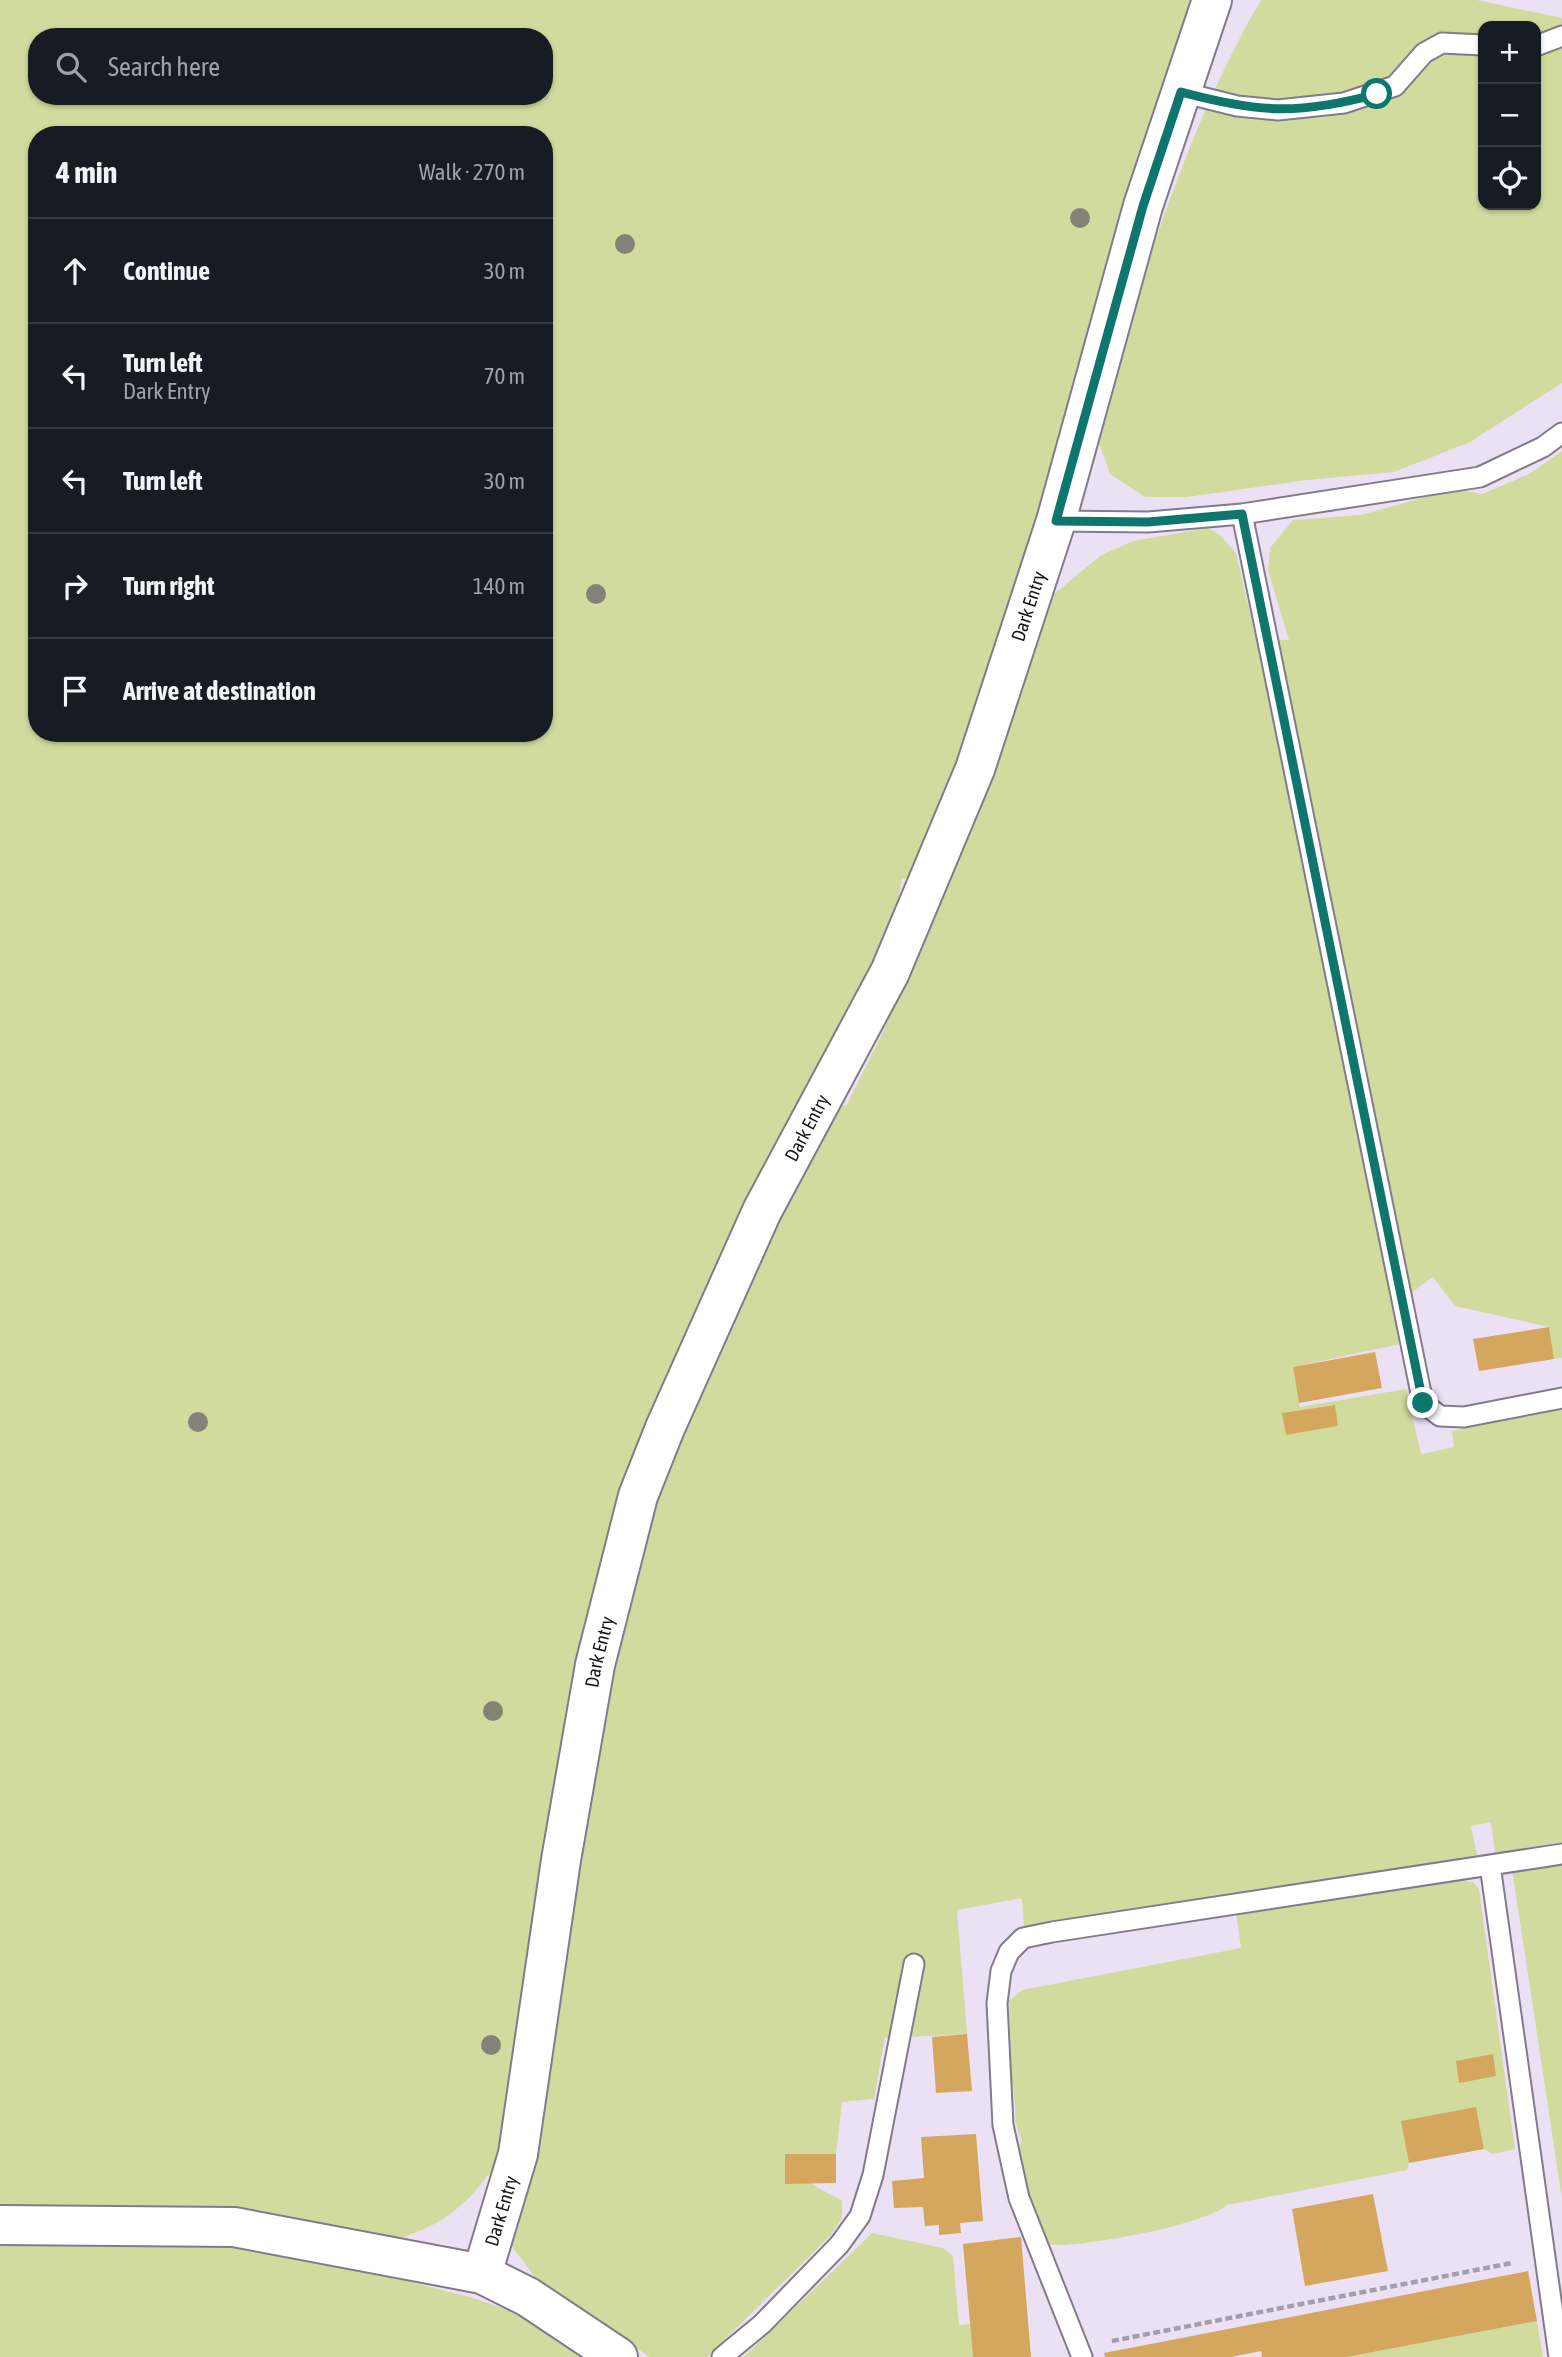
<!DOCTYPE html>
<html lang="en">
<head>
<meta charset="utf-8">
<style>
  body { margin:0; font-family:"Asap Condensed",sans-serif; background:#242831; color:#f1f3f6 }
  .controls { position:absolute; right:21px; top:21px; display:grid; overflow:hidden; border-radius:14px; box-shadow:0 2px 5px #0004 }
  .controls button { width:63px; height:63px; display:grid; place-items:center; padding:0; border:0; border-bottom:2px solid #363941; background:#171b24; color:#f1f3f6; font:35px sans-serif }
  .stop { position:absolute; width:21px; height:21px; margin:-16px; border:5px solid #0f766e; border-radius:50%; background:#fff }
  .stop.end { background:#0f766e; border-color:#fff; box-shadow:0 2px 7px #0008 }
  .list { margin:0; padding:0; list-style:none }
  h2 { display:flex; justify-content:space-between; align-items:center; height:91px; margin:0; padding:0 28px; font-size:30px }
  h2 small { font-size:23px; font-weight:400; color:#9ea1a6 }
  .list li { display:grid; grid-template-columns:46px 1fr auto; gap:21px; align-items:center; box-sizing:border-box; height:105px; padding:0 28px; border-top:2px solid #363941 }
  .list b { display:block; font-size:26px; white-space:nowrap }
  .list p { margin:0; font-size:23px; white-space:nowrap; color:#9ea1a6 }
  .list em { font-size:23px; font-style:normal; color:#9ea1a6 }
  .icon { flex:none; width:38px; height:38px; fill:none; stroke:currentColor; stroke-width:2; stroke-linecap:round; stroke-linejoin:round }
  .map { position:relative; flex:none; width:1562px; height:2357px; overflow:hidden }
  .search { position:absolute; background:#171b24; box-shadow:0 2px 5px #0004; left:28px; top:28px; width:525px; height:77px; display:flex; align-items:center; gap:18px; box-sizing:border-box; padding:0 24px; border-radius:28px; color:#9ea1a6; font-size:26px }
  .panel { position:absolute; background:#171b24; box-shadow:0 2px 5px #0004; left:28px; top:126px; width:525px; height:616px; border-radius:28px }
  .map>svg:first-child { display:block }
  .green { fill:#d1db9e; fill-rule:evenodd }
  .building { fill:#d5a65e }
  .lines { fill:none; stroke-linecap:round; stroke-linejoin:round }
  .lane-casing { stroke:#837a8b; stroke-width:23 }
  .street-casing { stroke:#837a8b; stroke-width:42 }
  .path { stroke:#a59dac; stroke-width:4.5; stroke-dasharray:7 3.5; stroke-linecap:butt }
  .lane { stroke:#fff; stroke-width:19 }
  .street { stroke:#fff; stroke-width:38 }
  .tree { fill:#848177 }
  .route { stroke:#0f766e; stroke-width:9 }
  .labels { text-anchor:middle; dominant-baseline:central; stroke-width:7; stroke-linejoin:round; paint-order:stroke }
  .street-label { font-size:19px; fill:#18141b; stroke:#fff }
</style>
</head>
<body>
<div class="map">
<svg width="1562" height="2357" viewBox="0 0 1562 2357">
  <rect width="100%" height="100%" fill="#ece1f4"/>
  <!-- green -->
  <path class="green" d="M 0,0 L 1197,0 L 1038,625 L 1054,594 L 1100,556 L 1133,541 L 1208,528 L 1220,535 L 1236,553 L 1256,639 L 1289,640 L 1268,570 L 1270,548 L 1293,520 L 1361,515 L 1455,489 L 1482,494 L 1529,474 L 1562,451 L 1562,1358 L 1554,1359 L 1549,1327 L 1455,1306 L 1433,1277 L 1411,1293 L 1416,1320 L 1400,1344 L 1293,1367 L 1300,1407 L 1406,1389 L 1421,1454 L 1454,1447 L 1452,1431 L 1562,1407 L 1562,1842 L 1495,1853 L 1491,1822 L 1471,1826 L 1477,1855 L 1024,1929 L 1022,1898 L 957,1910 L 967,2034 L 885,2038 L 874,2099 L 842,2102 L 836,2154 L 785,2154 L 785,2183 L 810,2183 L 842,2201 L 842,2218 L 830,2236 L 707,2357 L 649,2357 L 626,2340 L 552,2300 L 511,2245 L 528,2163 L 502,2155 C 473,2201 442,2229 388,2241 L 368,2271 L 477,2299 L 529,2318 L 594,2357 L 0,2357 ZM 37,37 L 544,37 L 544,96 L 37,96 ZM 37,135 L 544,135 L 544,733 L 37,733 ZM 949,878 L 882,1034 L 846,1106 L 811,1096 L 894,922 L 902,879 ZM 1334,1405 L 1338,1426 L 1286,1435 L 1283,1413 ZM 613,1544 L 571,1835 L 546,1828 Z
    M 1261,0 L 1477,0 L 1562,18 L 1562,383 L 1470,442 L 1394,472 L 1307,480 L 1187,497 L 1145,497 L 1110,474 L 1093,425 C 1143,282 1184,131 1261,0 ZM 1483,26 L 1536,26 L 1536,205 L 1483,205 Z
    M 1562,1861 L 1562,2199 L 1512,1869 Z
    M 1452,1879 L 1473,1882 L 1479,1889 L 1515,2149 L 1492,2154 L 1484,2149 L 1476,2107 L 1402,2121 L 1409,2163 L 1407,2170 L 1227,2205 C 1206,2225 1073,2250 1043,2244 L 1035,2229 L 1017,2155 L 1022,2140 C 1011,2122 1018,2103 1012,2085 L 1009,2001 L 1022,1990 L 1241,1948 L 1236,1913 Z
    M 872,2233 L 943,2248 L 953,2256 L 959,2325 L 970,2324 L 973,2357 L 744,2357 Z
    M 1537,2321 L 1543,2357 L 1347,2357 Z"/>
  <!-- building -->
  <path class="building" d="M 1549,1327 L 1554,1359 L 1479,1371 L 1473,1339 Z
    M 1375,1352 L 1382,1388 L 1299,1403 L 1293,1367 Z
    M 1335,1405 L 1338,1426 L 1286,1435 L 1282,1413 Z
    M 967,2034 L 972,2091 L 936,2093 L 932,2037 Z
    M 1493,2054 L 1496,2076 L 1459,2083 L 1456,2061 Z
    M 1476,2107 L 1484,2149 L 1409,2163 L 1401,2121 Z
    M 976,2134 L 983,2221 L 960,2223 L 961,2233 L 939,2235 L 939,2225 L 925,2226 L 923,2207 L 894,2208 L 892,2181 L 924,2178 L 921,2137 Z
    M 785,2154 L 836,2154 L 836,2183 L 785,2184 Z
    M 1373,2194 L 1388,2271 L 1305,2286 L 1292,2209 Z
    M 1021,2237 L 1031,2357 L 973,2357 L 963,2244 Z
    M 1528,2271 L 1537,2321 L 1347,2357 L 1262,2357 L 1261,2351 L 1231,2357 L 1105,2357 L 1104,2353 Z"/>
  <g class="lines">
    <defs>
      <path id="lane" d="M 1536,46 L 1562,36
        M 1181,92 L 1237,106 L 1278,110 L 1344,103 L 1395,86 L 1424,53 L 1442,43 L 1483,45
        M 1242,514 L 1423,1403 L 1440,1416 L 1464,1417 L 1562,1398
        M 1056,521 L 1148,522 L 1242,514 L 1480,477 L 1543,447 L 1562,433
        M 1490,1865 L 1559,2357
        M 722,2357 L 762,2324 L 839,2245 L 860,2216 L 873,2175 L 914,1964
        M 1082,2357 L 1019,2198 L 1003,2125 L 997,2003 L 1001,1971 L 1009,1952 L 1023,1938 L 1052,1932 L 1562,1854"/>
      <g id="street">
        <path d="M 0,2225 L 234,2227 L 482,2274 L 528,2297 L 618,2357"/>
        <path id="s1" d="M 482,2274 L 518,2154 L 561,1860 L 595,1665 L 638,1496 L 665,1428 L 762,1211 L 890,972 L 975,769 L 1056,521 L 1143,206 L 1212,0"/>
      </g>
    </defs>
    <!-- lane casing -->
    <use href="#lane" class="lane-casing"/>
    <!-- street casing -->
    <use href="#street" class="street-casing"/>
    <!-- path -->
    <path class="path" d="M 1112,2341 L 1512,2263"/>
    <!-- lane -->
    <use href="#lane" class="lane"/>
    <!-- street -->
    <use href="#street" class="street"/>
  </g>
  <!-- trees -->
  <g class="tree">
    <circle cx="1080" cy="218" r="10"/>
    <circle cx="625" cy="244" r="10"/>
    <circle cx="596" cy="594" r="10"/>
    <circle cx="198" cy="1422" r="10"/>
    <circle cx="493" cy="1711" r="10"/>
    <circle cx="491" cy="2045" r="10"/>
  </g>
  <g class="lines">
    <!-- route -->
    <path class="route" d="M 1377,94 C 1299,115 1259,113 1181,92 L 1143,206 L 1056,521 L 1148,522 L 1242,514 L 1423,1403"/>
  </g>
  <g class="labels">
    <!-- street labels -->
    <g class="street-label">
      <text stroke="none"><textPath href="#s1" startOffset="1768">Dark Entry</textPath></text>
      <text stroke="none"><textPath href="#s1" startOffset="1200">Dark Entry</textPath></text>
      <text stroke="none"><textPath href="#s1" startOffset="634">Dark Entry</textPath></text>
      <text stroke="none"><textPath href="#s1" startOffset="66">Dark Entry</textPath></text>
    </g>
  </g>
</svg>
<div class="controls">
<button>+</button>
<button>−</button>
<button><svg class="icon" aria-label="locate" viewBox="0 0 24 24"><circle cx="12" cy="12" r="6"/><path d="M12 2v4M12 18v4M2 12h4M18 12h4"/></svg></button>
</div>
<div class="stop" style="left:1377px;top:94px"></div>
<div class="stop end" style="left:1423px;top:1403px"></div>
<div class="search"><svg class="icon" aria-label="search" viewBox="0 0 24 24"><circle cx="10" cy="10" r="6"/><path d="M15 15l6 6"/></svg>Search here</div>
<section class="panel">
<h2>4 min<small>Walk · 270 m</small></h2>
<ul class="list">
<li><svg class="icon" aria-label="ahead" viewBox="0 0 24 24"><path d="M12 20V5M6 11l6-6 6 6"/></svg><div><b>Continue</b></div><em>30 m</em></li>
<li><svg class="icon" aria-label="left" viewBox="0 0 24 24"><path d="M17 20v-9H6M10 6l-5 5 5 5"/></svg><div><b>Turn left</b><p>Dark Entry</p></div><em>70 m</em></li>
<li><svg class="icon" aria-label="left" viewBox="0 0 24 24"><path d="M17 20v-9H6M10 6l-5 5 5 5"/></svg><div><b>Turn left</b></div><em>30 m</em></li>
<li><svg class="icon" aria-label="right" viewBox="0 0 24 24"><path d="M7 20v-9h11M14 6l5 5-5 5"/></svg><div><b>Turn right</b></div><em>140 m</em></li>
<li><svg class="icon" aria-label="arrive" viewBox="0 0 24 24"><path d="M6 21V4h12l-3 4 3 4H6"/></svg><div><b>Arrive at destination</b></div></li>
</ul>
</section>
</div>
</body>
</html>
